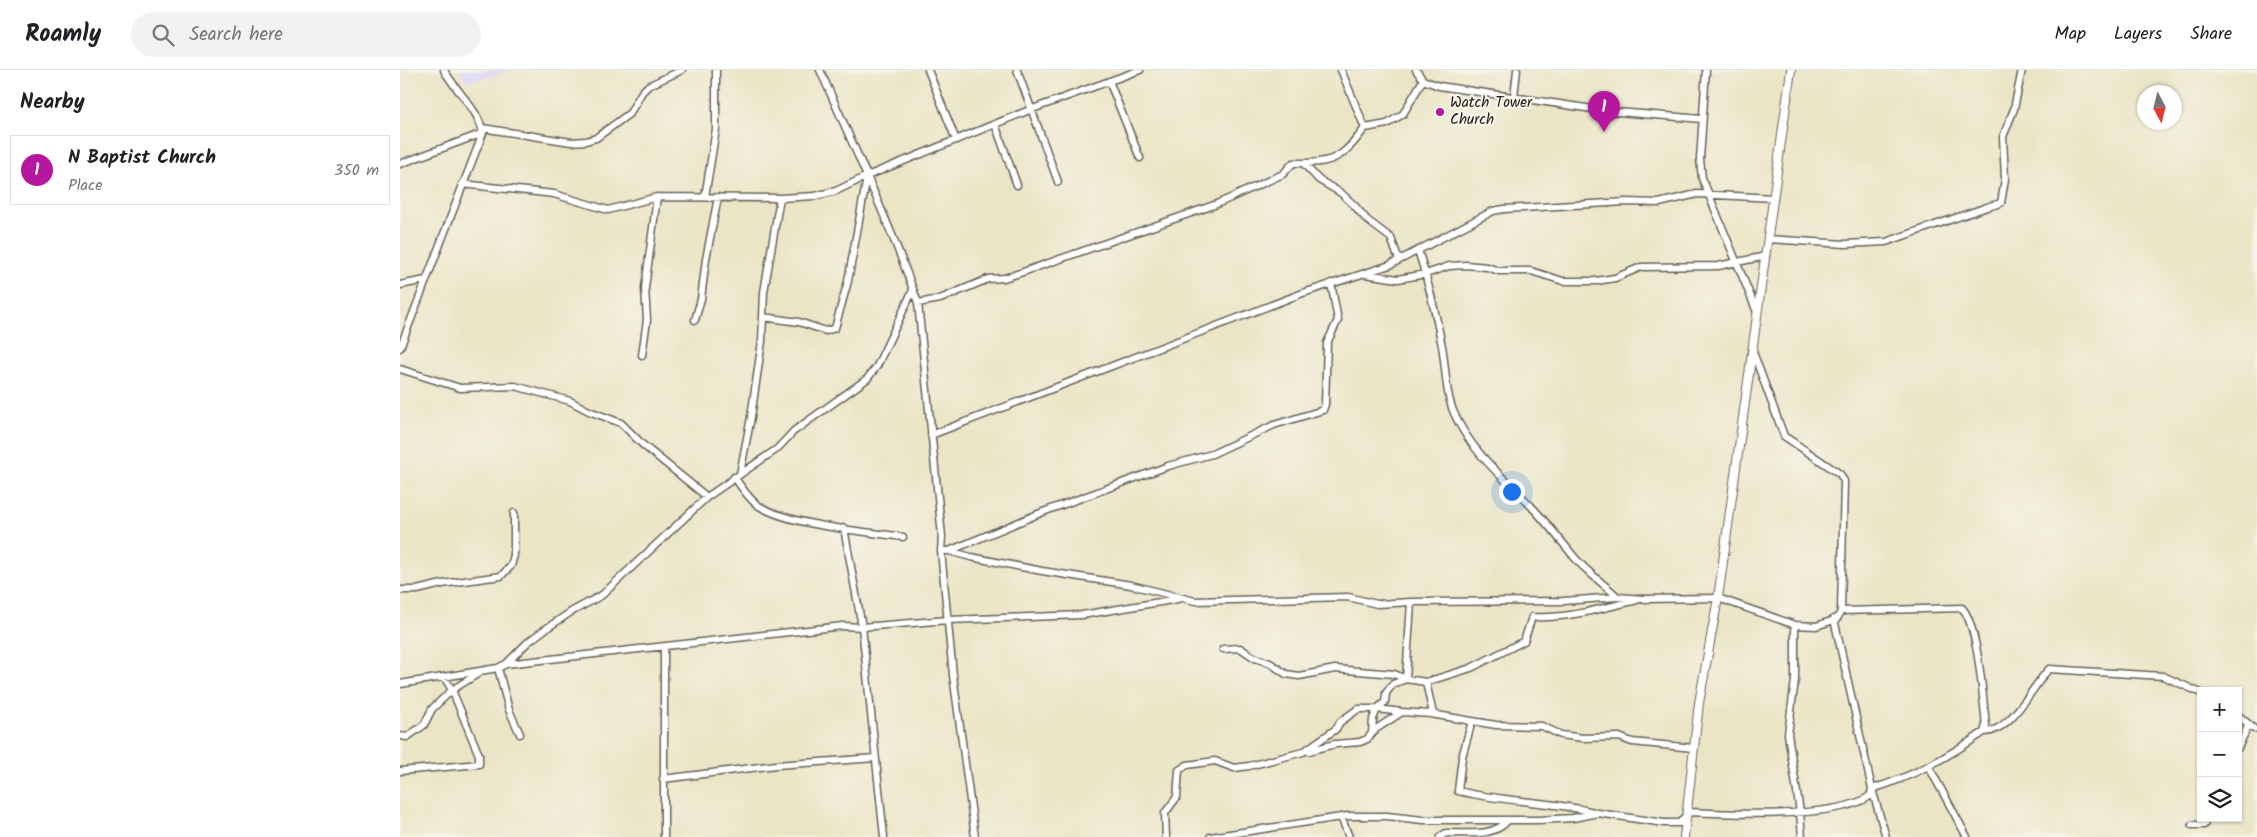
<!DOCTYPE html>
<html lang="en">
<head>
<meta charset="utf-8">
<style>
  body { margin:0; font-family:Kalam,sans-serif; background:#f2f2f2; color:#202124 }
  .controls { position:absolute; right:15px; bottom:15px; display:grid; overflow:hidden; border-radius:0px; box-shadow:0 1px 4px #0004 }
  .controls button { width:45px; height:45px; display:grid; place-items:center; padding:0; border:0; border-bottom:1px solid #e0e0e0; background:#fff; color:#202124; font:25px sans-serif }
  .compass { position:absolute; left:1737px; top:15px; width:45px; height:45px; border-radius:50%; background:#fff; box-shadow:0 1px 4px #0004; rotate:173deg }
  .you { position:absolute; left:1111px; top:421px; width:18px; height:18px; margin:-12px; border:4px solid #fff; border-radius:50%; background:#1a73e8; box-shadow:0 0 0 8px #1a73e833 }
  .badge { display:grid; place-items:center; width:32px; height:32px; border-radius:50%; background:#b5179e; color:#fff; font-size:16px; font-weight:700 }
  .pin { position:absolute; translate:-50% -41px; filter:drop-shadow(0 1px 2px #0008) }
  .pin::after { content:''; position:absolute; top:26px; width:18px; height:15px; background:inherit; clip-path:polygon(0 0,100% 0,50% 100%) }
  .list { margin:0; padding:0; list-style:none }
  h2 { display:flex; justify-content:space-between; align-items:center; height:65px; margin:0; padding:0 20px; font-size:21px }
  h2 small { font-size:16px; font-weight:400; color:#757577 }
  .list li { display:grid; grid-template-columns:32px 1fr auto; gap:15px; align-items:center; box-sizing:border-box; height:70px; margin:0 10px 10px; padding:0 10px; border:1px solid #e0e0e0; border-radius:0px }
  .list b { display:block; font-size:19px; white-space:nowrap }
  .list p { margin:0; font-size:16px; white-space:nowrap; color:#757577 }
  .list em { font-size:16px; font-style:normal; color:#757577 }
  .icon { flex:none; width:28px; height:28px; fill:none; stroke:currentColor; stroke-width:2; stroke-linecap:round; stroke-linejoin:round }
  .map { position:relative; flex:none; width:1857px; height:767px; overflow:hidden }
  header { display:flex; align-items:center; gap:30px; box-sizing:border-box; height:70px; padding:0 25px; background:#fff; border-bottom:1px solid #e0e0e0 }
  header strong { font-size:24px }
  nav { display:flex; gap:28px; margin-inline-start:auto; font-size:18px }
  .search { width:350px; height:45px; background:#f2f2f2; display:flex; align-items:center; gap:12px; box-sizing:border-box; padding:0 18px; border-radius:28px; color:#757577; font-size:19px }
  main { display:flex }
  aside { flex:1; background:#fff }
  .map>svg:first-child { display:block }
  .built { fill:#dbd6f7 }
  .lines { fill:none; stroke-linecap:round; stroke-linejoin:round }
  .minor-casing { stroke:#646258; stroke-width:9 }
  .tertiary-casing { stroke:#646258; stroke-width:10 }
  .minor { stroke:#fff; stroke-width:6 }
  .tertiary { stroke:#fff; stroke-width:8 }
  .poi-dot { fill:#b5179e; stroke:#f7f3e8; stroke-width:2 }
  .labels { text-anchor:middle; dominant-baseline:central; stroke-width:4.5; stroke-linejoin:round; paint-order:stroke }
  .poi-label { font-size:15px; fill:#1c1c1c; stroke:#f7f3e8; text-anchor:start }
</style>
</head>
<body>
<header>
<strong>Roamly</strong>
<div class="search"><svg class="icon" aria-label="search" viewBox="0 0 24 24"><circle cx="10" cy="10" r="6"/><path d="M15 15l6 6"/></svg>Search here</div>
<nav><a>Map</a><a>Layers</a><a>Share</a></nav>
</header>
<main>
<aside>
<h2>Nearby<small></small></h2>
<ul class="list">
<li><span class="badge">1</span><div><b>N Baptist Church</b><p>Place</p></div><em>350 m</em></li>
</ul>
</aside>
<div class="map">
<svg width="1857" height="767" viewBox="0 0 1857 767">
  <rect width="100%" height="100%" fill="#f7f3e8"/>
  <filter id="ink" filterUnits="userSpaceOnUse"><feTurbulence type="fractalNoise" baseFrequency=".02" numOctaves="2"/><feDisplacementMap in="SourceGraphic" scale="10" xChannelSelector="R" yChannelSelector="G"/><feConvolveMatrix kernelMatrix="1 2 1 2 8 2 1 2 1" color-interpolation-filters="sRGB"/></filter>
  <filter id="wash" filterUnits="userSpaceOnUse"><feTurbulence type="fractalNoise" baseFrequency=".0096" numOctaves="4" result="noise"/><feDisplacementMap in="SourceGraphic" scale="20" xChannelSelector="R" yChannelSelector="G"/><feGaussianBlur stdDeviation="1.12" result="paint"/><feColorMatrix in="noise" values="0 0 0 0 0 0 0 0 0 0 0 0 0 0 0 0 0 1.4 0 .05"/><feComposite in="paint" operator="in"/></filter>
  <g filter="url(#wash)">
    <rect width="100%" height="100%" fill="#ebe5c6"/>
    <!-- built -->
    <path class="built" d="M 60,0 L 112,0 L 66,13 Z"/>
  </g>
  <g filter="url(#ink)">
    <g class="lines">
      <defs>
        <path id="minor" d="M 420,0 C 454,77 490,154 518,233 L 542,466 L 541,481 L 553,605 L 575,767
          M 528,0 L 556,70
          M 617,0 L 658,112
          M 941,0 L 965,58
          M 1016,0 L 1023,10 L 1039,16 L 1206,41 L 1302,49
          M 1306,0 L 1300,89 L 1302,108 L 1357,242
          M 709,11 L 740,88
          M 1114,27 L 1117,0
          M 595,54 L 617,115
          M 82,58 L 171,72 L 186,71 L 196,68 L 230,43 L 242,22 L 248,16 L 282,0
          M 0,94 L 83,63
          M 904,94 L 919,110 L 941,123 L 954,135 L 967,150 L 991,168 L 999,190
          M 62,114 L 154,124 L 208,140 L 257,127 L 380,128 L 415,126 L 436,121 L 467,106 L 627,41 L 740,0
          M 305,127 L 316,59 L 316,0
          M 1368,169 L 1445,174 L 1486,172 L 1587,137 L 1601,133 L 1605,109 L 1603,67 L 1614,39 L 1622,0
          M 1018,180 C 1028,211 1036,244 1042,276 C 1046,298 1045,322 1054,343 C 1071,382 1103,407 1131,436 C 1147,453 1161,471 1175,488 C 1188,503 1204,514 1218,527
          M 965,204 L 998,209 L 1026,204 L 1049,196 L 1066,195 L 1087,197 L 1099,201 L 1131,201 L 1163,211 L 1196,211 L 1215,208 L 1241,197 L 1318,196 L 1366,186
          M 0,215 L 26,210
          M 518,233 L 540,229 L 588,209 L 604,208 L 623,202 L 817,134 L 883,104 L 893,93 C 933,94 942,89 965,58 L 987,54 L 1003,44 L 1023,10
          M 363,247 L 399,252 L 426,261 L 435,258 L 448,211 L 467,107
          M 295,250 L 301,229 L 306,189 L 318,127
          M 0,278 L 83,63 C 78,38 56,22 44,0
          M 1353,282 L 1384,366 L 1440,404 L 1444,411 L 1441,541
          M 242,285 L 247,250 L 245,218 L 257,127
          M 0,299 L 60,318 L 115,316 L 170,331 L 189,341 L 221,353 L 243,375 L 307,427
          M 531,365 L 903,223 L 990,195 L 1093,141 L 1104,139 L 1226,132 L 1259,133 L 1297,124 L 1374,128
          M 340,404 L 351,347 L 362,271 L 364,222 L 380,128
          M 334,407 C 342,417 348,429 359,436 C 393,456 463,461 503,467
          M 444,458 L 462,557 L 484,767
          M 541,481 L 549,481 L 571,487 L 642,501 L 731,515 L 795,531 L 948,527 L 977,534 L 1011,532 L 1163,531 L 1218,527 L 1243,529 L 1318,528 L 1395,555 L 1416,556 L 1437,549 L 1441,541 L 1562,538 C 1578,554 1583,630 1586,655 L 1584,662
          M 549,481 L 643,442 L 768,396 L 812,384 L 874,355 L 923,340 L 925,334 L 927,273 L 938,250 L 931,213
          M 0,520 L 17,520 L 42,514 L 101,506 L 111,496 L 114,485 L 114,443
          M 1434,549 L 1472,719 L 1486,767
          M 1395,555 L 1395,610 L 1388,664 L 1400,742 L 1402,767
          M 264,577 L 264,767
          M 823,579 L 840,578 L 855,588 L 870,593 L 886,604 L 899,606 L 935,599 L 994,604 L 1006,609 L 1011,532
          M 106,594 L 443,556 L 462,557 L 548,550 L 682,545 L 778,529
          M 98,598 L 109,640 L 120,664
          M 1026,612 L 1033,644
          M 0,614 L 98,598 L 106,594 L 128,572 L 144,560 L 171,542 L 202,525 L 307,427 L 377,379 L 394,361 L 467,309 L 477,296 L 513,220
          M 1838,645 L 1854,659
          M 972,663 L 973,649 L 977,639 L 1002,642
          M 0,666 L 7,667 L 24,655 L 32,639 L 52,620 L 79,603
          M 1838,678 L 1849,654
          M 909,681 L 935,674 L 960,672 L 967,669 L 976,659 L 1002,642 L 1031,644 L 1072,651
          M 1529,697 L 1567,767
          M 0,701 L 79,694 L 79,685 L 52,620 L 44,607
          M 263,709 L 376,695 L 476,688
          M 1194,742 C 1150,731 1103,732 1058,721 L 1062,687 L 1072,651 L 1096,655 L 1142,656 L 1161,665 L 1183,668 L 1219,667 L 1232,672 L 1294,678
          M 941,747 L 949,767
          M 1792,755 L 1804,755 L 1807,748
          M 766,767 L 765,743 L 777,727 L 779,700 L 787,695 L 815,691 L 834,698 L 849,696 L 903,682 L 936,659 L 940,652 L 958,639 L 977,639 L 985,632 L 986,623 L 993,614 L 1006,609 L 1026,612 L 1071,598 L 1124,571 L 1132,547 C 1167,549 1203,538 1237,530
          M 810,767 L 948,746 L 987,746 L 1023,750 L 1139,750 L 1173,748 L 1198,743 L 1264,753 L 1280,753 L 1288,742 C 1328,744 1439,749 1470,726 L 1472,719 C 1514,706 1548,687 1584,662 C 1610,663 1632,617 1649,599 L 1763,606 L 1801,623
          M 1040,767 L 1046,763 C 1068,763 1095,767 1108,750"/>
        <path id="tertiary" d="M 1284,767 L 1299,633 L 1318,528 L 1391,0"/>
      </defs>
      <!-- minor casing -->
      <use href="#minor" class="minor-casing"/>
      <!-- tertiary casing -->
      <use href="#tertiary" class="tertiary-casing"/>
      <!-- minor -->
      <use href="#minor" class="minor"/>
      <!-- tertiary -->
      <use href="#tertiary" class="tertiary"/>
    </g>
  </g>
  <!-- markers -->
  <circle class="poi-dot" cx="1040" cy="42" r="5"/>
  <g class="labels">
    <!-- poi labels -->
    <g class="poi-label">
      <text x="1050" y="33">Watch Tower<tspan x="1050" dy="17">Church</tspan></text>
    </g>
  </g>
</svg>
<div class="controls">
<button>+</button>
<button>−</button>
<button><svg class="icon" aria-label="layers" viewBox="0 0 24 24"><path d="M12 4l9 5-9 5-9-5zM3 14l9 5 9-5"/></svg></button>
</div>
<svg class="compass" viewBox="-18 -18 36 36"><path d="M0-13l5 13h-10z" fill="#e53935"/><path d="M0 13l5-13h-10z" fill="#757577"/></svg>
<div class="you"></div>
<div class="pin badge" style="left:1204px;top:62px">1</div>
</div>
</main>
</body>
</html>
